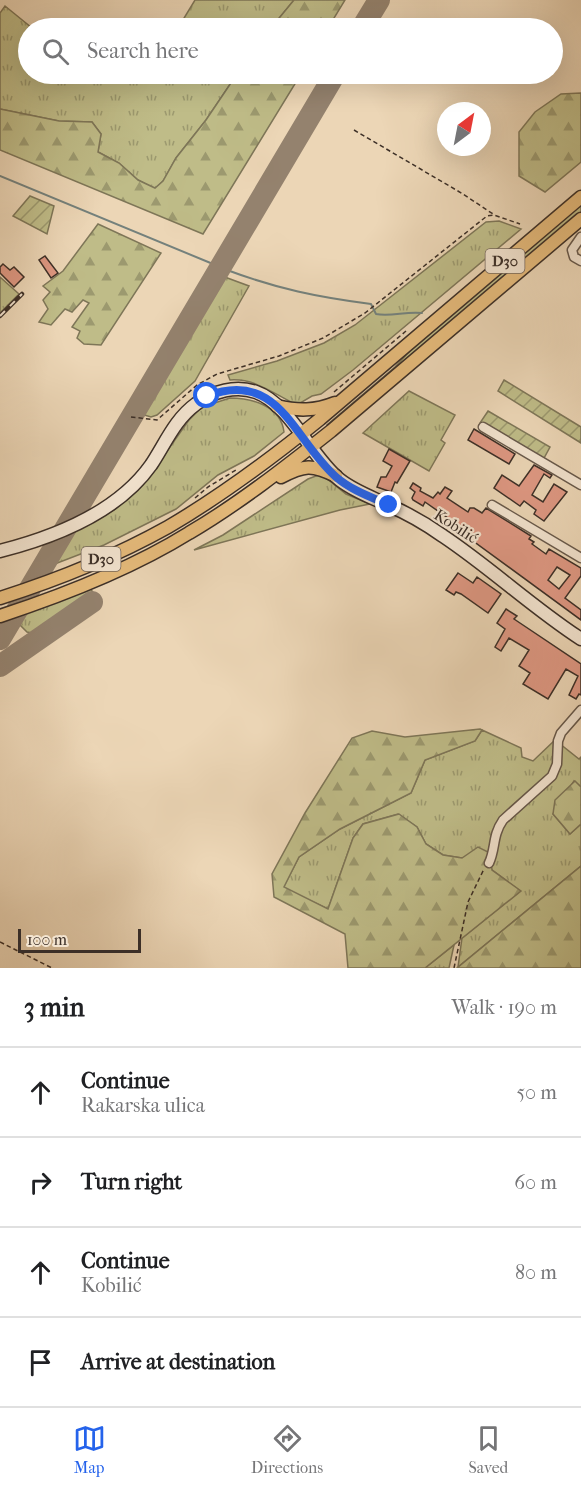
<!DOCTYPE html>
<html lang="en">
<head>
<meta charset="utf-8">
<style>
  body { margin:0; font-family:"IM FELL French Canon",serif; background:#f2f2f2; color:#202124 }
  .compass { position:absolute; left:437px; top:102px; width:54px; height:54px; border-radius:50%; background:#fff; box-shadow:0 6px 24px #0002; rotate:32deg }
  .scale { position:absolute; left:18px; bottom:15px; width:123px; box-sizing:border-box; padding-left:6px; border:3px solid #3c2f27; border-top:0; font-size:16px; line-height:21px; white-space:nowrap; color:#3c2f27; -webkit-text-stroke:4px #f3e4d0; paint-order:stroke }
  .stop { position:absolute; width:18px; height:18px; margin:-14px; border:4px solid #2563eb; border-radius:50%; background:#fff }
  .stop.end { background:#2563eb; border-color:#fff; box-shadow:0 2px 6px #0008 }
  .list { margin:0; padding:0; list-style:none }
  h2 { display:flex; justify-content:space-between; align-items:center; height:78px; margin:0; padding:0 24px; font-size:26px }
  h2 small { font-size:20px; font-weight:400; color:#757577 }
  .list li { display:grid; grid-template-columns:39px 1fr auto; gap:18px; align-items:center; box-sizing:border-box; height:90px; padding:0 24px; border-top:2px solid #e0e0e0 }
  .list b { display:block; font-size:22px; white-space:nowrap }
  .list p { margin:0; font-size:20px; white-space:nowrap; color:#757577 }
  .list em { font-size:20px; font-style:normal; color:#757577 }
  .icon { flex:none; width:33px; height:33px; fill:none; stroke:currentColor; stroke-width:2; stroke-linecap:round; stroke-linejoin:round }
  .map { position:relative; flex:none; width:581px; height:968px; overflow:hidden }
  .search { position:absolute; background:#fff; box-shadow:0 6px 24px #0002; left:18px; right:18px; top:18px; height:66px; display:flex; align-items:center; gap:15px; box-sizing:border-box; padding:0 21px; border-radius:33px; color:#757577; font-size:22px }
  .sheet { height:438px; background:#fff }
  nav { display:flex; justify-content:space-around; align-items:center; box-sizing:border-box; height:84px; border-top:2px solid #e0e0e0; background:#fff; font-size:16px; color:#757577 }
  nav a { display:grid; justify-items:center; gap:3px }
  nav .on { color:#2563eb }
  .map>svg:first-child { display:block }
  .grass { fill:url(#grass-tufts); stroke:#7e7658; stroke-width:1.5 }
  .forest { fill:url(#forest-firs); stroke:#7e7658; stroke-width:1.5 }
  .garden { fill:url(#garden-furrows); stroke:#7e7658; stroke-width:1.5 }
  .lines { fill:none; stroke-linecap:round; stroke-linejoin:round }
  .stream { stroke:#74817c; stroke-width:2 }
  .taxiway { stroke:#94826e; stroke-width:22 }
  .building { fill:#df9883; stroke:#3c2f27; stroke-width:1.5; fill-rule:evenodd }
  .minor-casing { stroke:#68594b; stroke-width:11 }
  .secondary-casing { stroke:#3c2f27; stroke-width:15 }
  .primary-casing { stroke:#3c2f27; stroke-width:15 }
  .path { stroke:#3c2f27; stroke-width:1.5; stroke-dasharray:4.5 3; stroke-linecap:butt }
  .minor { stroke:#f3e4d0; stroke-width:8 }
  .secondary { stroke:#f3e4d0; stroke-width:12 }
  .primary { stroke:#e6bb7b; stroke-width:12 }
  .rail-casing { stroke:#3c2f27; stroke-width:4.5 }
  .rail { stroke:#f3e4d0; stroke-width:2; stroke-dasharray:7; stroke-linecap:butt }
  .route { stroke:#2563eb; stroke-width:8 }
  .labels { text-anchor:middle; dominant-baseline:central; stroke-width:4.5; stroke-linejoin:round; paint-order:stroke }
  .shield { fill:#f3e4d0; stroke:#73655a; stroke-width:1.5 }
  .shield-label { font-size:15px; font-weight:bold; fill:#3c2f27 }
  .street-label { font-size:16px; fill:#3c2f27; stroke:#f3e4d0 }
</style>
</head>
<body>
<div class="map">
<svg width="581" height="968" viewBox="0 0 581 968">
  <defs>
    <pattern id="grass-tufts" width="24" height="20" patternUnits="userSpaceOnUse" patternTransform="scale(1.5)"><rect width="24" height="20" fill="#bfbc88"/><path d="M3 7l-1-3M5 7V3M7 7l1-3M15 17l-1-3M17 17v-4M19 17l1-3" fill="none" stroke="#9c996f"/></pattern>
    <pattern id="forest-firs" width="22" height="20" patternUnits="userSpaceOnUse" patternTransform="scale(1.5)"><rect width="22" height="20" fill="#bfbc88"/><path d="M5 1l3.5 6h-7zM16 11l3.5 6h-7z" fill="#9c996f"/></pattern>
    <pattern id="garden-furrows" width="10" height="10" patternUnits="userSpaceOnUse" patternTransform="scale(1.5)"><rect width="10" height="10" fill="#bfbc88"/><path d="M-1 1l2-2M0 10L10 0M9 11l2-2" fill="none" stroke="#9c996f"/></pattern>
  </defs>
  <rect width="100%" height="100%" fill="#ecd6b6"/>
  <filter id="stains"><feTurbulence type="fractalNoise" baseFrequency=".00333" numOctaves="4"/><feColorMatrix values="0 0 0 0 .2 0 0 0 0 .09 0 0 0 0 .02 0 0 0 .5 -.17"/></filter>
  <radialGradient id="worn" r=".72"><stop offset=".6" stop-color="#630" stop-opacity="0"/><stop offset="1" stop-color="#630" stop-opacity=".3"/></radialGradient>
  <!-- grass -->
  <path class="grass" d="M 195,0 L 294,0 L 271,28 L 178,28 Z
    M 5,6 L 32,28 L 28,28 L 28,74 L 103,74 C 117,83 129,77 146,83 L 152,74 L 237,74 L 206,120 L 176,158 L 163,181 L 155,189 L 138,180 L 119,163 L 98,152 L 101,134 L 92,122 L 59,121 L 0,109 L 0,13 Z
    M 581,204 L 581,212 L 328,427 L 327,425 L 395,367 L 418,342 Z
    M 499,221 L 521,229 L 353,370 L 321,394 L 312,396 L 297,405 C 275,395 256,378 230,380 L 228,375 L 277,361 L 324,343 L 355,325 L 486,222 Z
    M 222,276 L 249,286 L 195,381 L 157,415 L 151,417 L 141,414 Z
    M 0,277 L 19,294 L 0,313 Z
    M 409,391 L 455,415 L 441,440 L 445,443 L 429,471 L 363,433 Z
    M 230,398 C 252,398 281,406 284,432 L 254,456 L 218,475 L 176,509 L 104,545 L 47,567 L 69,532 L 114,510 L 143,485 L 189,420 L 202,407 Z
    M 321,474 L 346,494 L 370,504 L 340,510 L 194,550 L 223,535 L 308,479 Z
    M 90,588 L 94,594 L 32,633 L 27,632 L 19,624 L 21,613 Z
    M 482,730 L 521,748 L 522,757 L 533,761 L 555,740 L 579,759 L 581,757 L 581,787 L 574,781 L 553,814 L 570,834 L 581,824 L 581,866 L 458,967 L 462,938 L 520,891 L 492,870 L 462,858 L 443,855 L 426,844 L 417,827 L 398,814 L 363,824 L 353,838 L 328,909 L 283,888 L 299,857 L 340,829 L 411,793 L 425,760 L 475,741 Z
    M 454,945 L 449,968 L 425,968 Z"/>
  <!-- forest -->
  <path class="forest" d="M 294,0 L 345,0 L 328,28 L 271,28 Z
    M 237,74 L 301,74 L 203,234 L 0,150 L 0,109 L 59,121 L 92,122 L 101,134 L 98,152 L 119,163 L 138,180 L 155,188 L 163,181 L 176,158 L 206,120 Z
    M 581,93 L 581,162 L 545,192 L 519,176 L 519,132 L 535,112 L 561,94 Z
    M 98,224 L 161,253 L 101,345 L 84,344 L 77,338 L 80,331 L 72,327 L 89,303 L 83,300 L 72,312 L 65,309 L 51,325 L 39,322 L 48,309 L 43,300 L 50,292 L 43,286 L 63,271 Z
    M 480,729 L 482,730 L 475,741 L 425,760 L 411,793 L 340,829 L 299,857 L 284,887 L 328,909 L 353,838 L 363,824 L 399,814 L 417,827 L 426,844 L 443,855 L 462,858 L 478,847 L 490,853 L 492,870 L 521,891 L 425,968 L 348,968 L 345,934 L 274,897 L 272,874 L 305,813 L 352,738 L 372,731 L 405,737 Z
    M 575,781 L 581,787 L 581,824 L 570,834 L 553,814 L 555,800 Z
    M 581,866 L 581,968 L 457,968 Z"/>
  <!-- garden -->
  <path class="garden" d="M 30,196 L 54,206 L 47,234 L 13,216 Z
    M 504,380 L 581,427 L 581,443 L 498,391 Z
    M 488,411 L 550,447 L 543,460 L 480,423 Z"/>
  <g class="lines">
    <!-- stream -->
    <path class="stream" d="M 0,176 L 213,264
      M 227,270 C 278,289 317,297 371,304 L 376,314 C 391,317 406,311 422,313"/>
    <!-- taxiway -->
    <path class="taxiway" d="M 362,28 L 379,0
      M 0,639 L 335,74
      M 0,666 L 92,602"/>
  </g>
  <!-- building -->
  <path class="building" d="M 45,256 L 58,273 L 51,278 L 39,260 Z
    M 3,264 L 10,270 L 14,267 L 24,277 L 14,287 L 0,273 L 0,267 Z
    M 474,429 L 515,454 L 509,464 L 468,440 Z
    M 389,449 L 410,461 L 397,483 L 395,482 L 391,492 L 377,487 L 381,477 L 386,477 L 392,466 L 383,461 Z
    M 534,465 L 552,475 L 550,478 L 544,474 L 532,495 L 543,502 L 554,484 L 567,492 L 544,521 L 534,514 L 536,510 L 524,501 L 520,506 L 494,488 L 502,475 L 519,486 Z
    M 413,483 L 421,488 L 420,491 L 433,498 L 438,492 L 440,494 L 445,487 L 452,491 L 447,498 L 468,512 L 470,508 L 474,508 L 482,513 L 486,508 L 531,536 L 529,539 L 534,542 L 532,544 L 546,554 L 549,549 L 581,568 L 581,576 L 565,598 L 581,610 L 581,620 L 469,538 L 471,534 L 425,502 L 423,506 L 413,500 L 412,498 L 415,492 L 410,488 ZM 557,567 L 570,575 L 559,589 L 548,580 Z
    M 458,573 L 473,583 L 477,577 L 501,594 L 488,613 L 461,594 L 456,592 L 454,595 L 446,590 Z
    M 506,609 L 517,616 L 514,619 L 581,664 L 581,695 L 579,694 L 576,699 L 569,695 L 578,676 L 566,669 L 548,699 L 523,684 L 530,673 L 519,666 L 529,650 L 509,638 L 501,651 L 495,647 L 505,629 L 497,623 Z"/>
  <g class="lines">
    <defs>
      <path id="minor" d="M 581,237 L 572,250 L 574,257 L 581,261
        M 483,427 L 581,485
        M 492,505 L 581,558
        M 489,863 C 496,848 492,836 503,820 L 552,776 L 557,764 L 558,741 L 561,733 L 581,710"/>
      <path id="secondary" d="M 0,551 C 55,537 117,513 151,465 C 165,444 175,419 196,404 C 213,391 236,385 256,392 C 290,404 311,457 340,480 C 354,491 371,497 388,505 C 407,513 426,524 443,536 C 491,568 533,608 581,639"/>
      <path id="primary" d="M 277,406 C 298,411 315,411 335,403
        M 281,477 C 304,465 312,464 336,476
        M 0,598 C 57,580 116,556 168,527 C 221,496 272,458 320,419 L 581,197
        M 0,616 C 64,595 131,569 189,533 C 237,505 287,466 331,431 L 581,219"/>
    </defs>
    <!-- minor casing -->
    <use href="#minor" class="minor-casing"/>
    <!-- secondary casing -->
    <use href="#secondary" class="secondary-casing"/>
    <!-- primary casing -->
    <use href="#primary" class="primary-casing"/>
    <!-- path -->
    <path class="path" d="M 354,130 L 463,194 L 493,214
      M 334,392 L 406,331
      M 131,417 L 157,420 L 197,385 L 217,374 L 279,356 L 323,338 L 365,313 L 487,216 L 494,215 L 520,224
      M 195,498 L 208,487 L 236,470
      M 0,942 L 52,968
      M 454,968 L 468,902 L 484,869"/>
    <!-- minor -->
    <use href="#minor" class="minor"/>
    <!-- secondary -->
    <use href="#secondary" class="secondary"/>
    <!-- primary -->
    <use href="#primary" class="primary"/>
    <defs>
      <path id="rail" d="M 0,316 L 22,294"/>
    </defs>
    <!-- rail casing -->
    <use href="#rail" class="rail-casing"/>
    <!-- rail -->
    <use href="#rail" class="rail"/>
  </g>
  <g class="lines">
    <!-- route -->
    <path class="route" d="M 207,396 C 279,369 293,439 336,477 C 351,490 371,497 389,505"/>
  </g>
  <g class="labels">
    <!-- shield labels -->
    <g class="shield">
      <rect x="485.5" y="249" width="39" height="24" rx="4.5"/>
      <rect x="81.5" y="547" width="39" height="24" rx="4.5"/>
    </g>
    <g class="shield-label">
      <text x="505" y="261">D30</text>
      <text x="101" y="559">D30</text>
    </g>
    <!-- street labels -->
    <g class="street-label">
      <text transform="translate(456 526) rotate(33)">Kobilić</text>
    </g>
  </g>
  <rect width="100%" height="100%" filter="url(#stains)"/>
  <rect width="100%" height="100%" fill="url(#worn)"/>
</svg>
<svg class="compass" viewBox="-18 -18 36 36"><path d="M0-13l5 13h-10z" fill="#e53935"/><path d="M0 13l5-13h-10z" fill="#757577"/></svg>
<div class="scale">100 m</div>
<div class="stop" style="left:207px;top:396px"></div>
<div class="stop end" style="left:389px;top:505px"></div>
<div class="search"><svg class="icon" aria-label="search" viewBox="0 0 24 24"><circle cx="10" cy="10" r="6"/><path d="M15 15l6 6"/></svg>Search here</div>
</div>
<section class="sheet">
<h2>3 min<small>Walk · 190 m</small></h2>
<ul class="list">
<li><svg class="icon" aria-label="ahead" viewBox="0 0 24 24"><path d="M12 20V5M6 11l6-6 6 6"/></svg><div><b>Continue</b><p>Rakarska ulica</p></div><em>50 m</em></li>
<li><svg class="icon" aria-label="right" viewBox="0 0 24 24"><path d="M7 20v-9h11M14 6l5 5-5 5"/></svg><div><b>Turn right</b></div><em>60 m</em></li>
<li><svg class="icon" aria-label="ahead" viewBox="0 0 24 24"><path d="M12 20V5M6 11l6-6 6 6"/></svg><div><b>Continue</b><p>Kobilić</p></div><em>80 m</em></li>
<li><svg class="icon" aria-label="arrive" viewBox="0 0 24 24"><path d="M6 21V4h12l-3 4 3 4H6"/></svg><div><b>Arrive at destination</b></div></li>
</ul>
</section>
<nav>
<a class="on"><svg class="icon" aria-label="map" viewBox="0 0 24 24"><path d="M3 6l6-2 6 2 6-2v14l-6 2-6-2-6 2zM9 4v14M15 6v14"/></svg>Map</a>
<a><svg class="icon" aria-label="directions" viewBox="0 0 24 24"><path d="M12 3l9 9-9 9-9-9zM9 14v-3h6M13 9l2 2-2 2"/></svg>Directions</a>
<a><svg class="icon" aria-label="saved" viewBox="0 0 24 24"><path d="M7 4h10v16l-5-4-5 4z"/></svg>Saved</a>
</nav>
</body>
</html>
